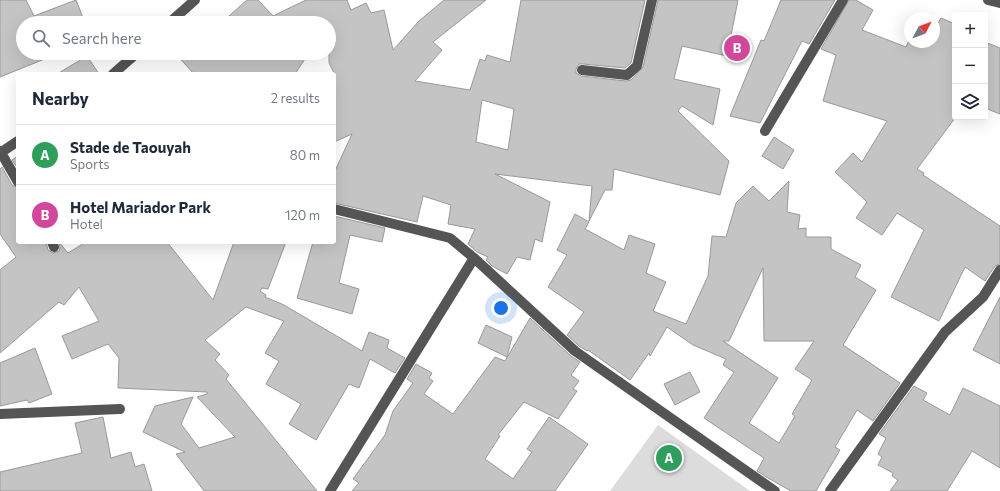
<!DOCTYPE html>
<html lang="en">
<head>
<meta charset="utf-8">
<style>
  body { margin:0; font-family:Commissioner,sans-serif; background:#f2f2f3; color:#1f2937 }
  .controls { position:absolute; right:12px; top:12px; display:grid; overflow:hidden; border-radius:4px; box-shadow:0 4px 16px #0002 }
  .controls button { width:36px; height:36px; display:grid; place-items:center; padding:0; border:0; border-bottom:1px solid #e0e1e3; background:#fff; color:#1f2937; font:20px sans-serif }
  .compass { position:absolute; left:904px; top:12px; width:36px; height:36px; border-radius:50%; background:#fff; box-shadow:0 4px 16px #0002; rotate:49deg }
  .you { position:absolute; left:501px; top:308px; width:14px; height:14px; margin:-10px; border:3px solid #fff; border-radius:50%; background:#1a73e8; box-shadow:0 0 0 6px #1a73e833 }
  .badge { display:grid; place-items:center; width:26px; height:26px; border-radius:50%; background:#7c3aed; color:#fff; font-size:13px; font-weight:700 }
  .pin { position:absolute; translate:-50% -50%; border:2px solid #fff; box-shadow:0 1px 4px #0006 }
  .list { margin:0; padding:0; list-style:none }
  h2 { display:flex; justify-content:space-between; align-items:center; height:52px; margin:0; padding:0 16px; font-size:17px }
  h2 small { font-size:13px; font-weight:400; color:#747a83 }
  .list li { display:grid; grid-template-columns:26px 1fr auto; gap:12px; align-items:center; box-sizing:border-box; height:60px; padding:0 16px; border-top:1px solid #e0e1e3 }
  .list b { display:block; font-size:15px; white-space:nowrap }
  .list p { margin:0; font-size:13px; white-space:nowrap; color:#747a83 }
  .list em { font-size:13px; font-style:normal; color:#747a83 }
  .icon { flex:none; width:22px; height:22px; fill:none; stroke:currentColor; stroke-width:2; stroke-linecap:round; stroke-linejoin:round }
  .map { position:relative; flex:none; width:1000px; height:491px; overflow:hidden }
  .search { position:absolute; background:#fff; box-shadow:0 4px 16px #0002; left:16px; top:16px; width:320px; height:44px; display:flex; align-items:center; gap:10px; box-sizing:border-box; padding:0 14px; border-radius:22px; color:#747a83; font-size:15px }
  .panel { position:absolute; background:#fff; box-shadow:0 4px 16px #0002; left:16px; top:72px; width:320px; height:172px; border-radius:4px }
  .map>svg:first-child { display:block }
  .green { fill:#dcdcdc }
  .building { fill:#c4c4c4; stroke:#999; fill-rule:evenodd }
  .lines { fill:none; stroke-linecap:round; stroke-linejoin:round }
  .minor { stroke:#555; stroke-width:10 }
</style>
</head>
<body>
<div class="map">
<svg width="1000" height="491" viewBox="0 0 1000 491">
  <rect width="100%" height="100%" fill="#fff"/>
  <!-- green -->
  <path class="green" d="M 658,425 L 750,491 L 610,491 Z"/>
  <!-- building -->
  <path class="building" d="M 0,0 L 26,0 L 34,16 L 76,0 L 85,23 L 23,23 L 23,53 L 57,54 L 0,77 Z
    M 247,0 L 258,0 L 273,16 L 306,0 L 347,0 L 351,10 L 366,3 L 371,13 L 384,10 L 393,50 L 419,21 L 444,0 L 486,0 L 433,42 L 442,50 L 415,81 L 470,90 L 480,59 L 485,61 L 487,55 L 510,62 L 521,0 L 645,0 L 631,63 L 625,68 L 583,64 L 579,64 L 576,69 L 576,73 L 581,76 L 626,81 L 631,80 L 643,67 L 658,0 L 738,0 L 727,56 L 682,46 L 674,79 L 720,89 L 713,125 L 682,106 L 678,111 L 729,161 L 720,195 L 614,169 L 612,190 L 605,190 L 589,221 L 592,186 L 495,174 L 550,202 L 542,242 L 535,239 L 530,260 L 517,257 L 507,274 L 492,266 L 486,260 L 488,257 L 477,252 L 468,244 L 475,229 L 448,224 L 451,205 L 423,196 L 417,222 L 334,203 L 334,173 L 352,134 L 334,142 L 334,73 L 329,63 L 329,23 L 221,23 ZM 482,100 L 514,109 L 508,150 L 476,142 Z
    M 781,0 L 835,0 L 809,44 L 802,41 L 760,123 L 730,116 L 761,40 L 764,41 Z
    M 849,0 L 856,0 L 873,10 L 862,30 L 906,47 L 910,38 L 910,42 L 934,42 L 934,24 L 937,25 L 941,18 L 955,24 L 955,118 L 917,169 L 924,173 L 923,175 L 1000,226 L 1000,264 L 995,266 L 985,281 L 965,267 L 939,321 L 891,297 L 924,230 L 897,213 L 882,235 L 856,218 L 867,202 L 835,172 L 853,153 L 862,162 L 887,121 L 823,101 L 836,55 L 821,49 Z
    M 985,42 L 1000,48 L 1000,114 L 985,108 Z
    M 175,53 L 297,53 L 305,59 L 295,74 L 194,74 Z
    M 87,56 L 99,74 L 57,74 Z
    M 774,137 L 794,150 L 783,169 L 762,156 Z
    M 18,156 L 18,169 L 12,160 Z
    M 2,167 L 12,185 L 18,188 L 18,242 L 46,242 L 48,250 L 53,253 L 59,251 L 60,248 L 59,242 L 68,253 L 86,242 L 167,242 L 213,300 L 234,242 L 286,242 L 268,289 L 262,288 L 260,291 L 266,295 L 265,297 L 284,305 L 362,351 L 369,332 L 389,340 L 387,348 L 405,358 L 395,373 L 370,359 L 359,388 L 349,384 L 316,440 L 289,424 L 301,404 L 266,384 L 279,361 L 265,353 L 284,321 L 246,307 L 205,340 L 220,354 L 215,360 L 229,375 L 226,379 L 317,491 L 204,491 L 176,454 L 185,452 L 143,432 L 155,406 L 193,397 L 181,424 L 199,448 L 235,437 L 197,397 L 207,394 L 207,392 L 118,388 L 119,358 L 108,344 L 72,359 L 62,336 L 99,321 L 79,287 L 64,305 L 59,302 L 0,353 L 0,270 L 16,257 L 0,234 L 0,169 Z
    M 789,181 L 787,212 L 800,215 L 798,229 L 806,228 L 806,237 L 831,237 L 831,249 L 861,265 L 855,277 L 876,290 L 843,345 L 900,383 L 873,421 L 857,410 L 835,447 L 840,450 L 816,491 L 791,491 L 768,478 L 757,471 L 764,458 L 704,418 L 734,372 L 723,365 L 726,359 L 693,345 L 667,327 L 650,356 L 649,353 L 630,380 L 588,350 L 587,351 L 579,346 L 567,335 L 584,312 L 548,287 L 567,255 L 557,250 L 575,214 L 589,222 L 585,229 L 624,250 L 629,235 L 655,244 L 646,273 L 666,282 L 653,311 L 686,324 L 708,276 L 712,236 L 726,237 L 736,203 L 753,186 L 769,201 ZM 763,268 L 764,341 L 814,341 L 795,369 L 812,380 L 792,414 L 795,416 L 779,443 L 749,423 L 778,378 L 723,341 L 729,341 Z
    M 334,216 L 385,228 L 382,242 L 350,235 L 339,283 L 359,289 L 352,314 L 297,298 L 313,242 L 334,242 Z
    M 1000,297 L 1000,364 L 973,350 Z
    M 530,318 L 571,356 L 580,362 L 571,375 L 579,381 L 573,389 L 577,391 L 558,419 L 524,402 L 498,435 L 500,436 L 485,459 L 513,479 L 532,452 L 527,449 L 549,417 L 588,444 L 555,491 L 352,491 L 359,483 L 353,479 L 385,435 L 393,411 L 413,383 L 407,379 L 416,364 L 432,373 L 429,378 L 433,381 L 424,394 L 453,414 L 495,357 L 505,361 Z
    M 486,325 L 512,337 L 507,357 L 478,343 Z
    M 35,348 L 52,394 L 29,403 L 27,400 L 0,406 L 0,363 Z
    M 690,372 L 700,392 L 675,405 L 664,384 Z
    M 914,386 L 927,393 L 923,400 L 950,415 L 963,388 L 1000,406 L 1000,468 L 972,451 L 947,491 L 890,491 L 898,480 L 892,476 L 893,473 L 878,465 L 882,457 L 878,454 L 886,438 L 879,434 Z
    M 103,417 L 111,458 L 131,452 L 135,467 L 144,464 L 152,491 L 0,491 L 0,472 L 82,453 L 75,423 Z"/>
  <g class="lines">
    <!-- minor -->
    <path class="minor" d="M 988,0 L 1000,3
      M 169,23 L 195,0
      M 582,70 L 627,75 L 637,66 L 652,0
      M 113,74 L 137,53
      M 765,131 L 843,0
      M 0,151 L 18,182
      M 0,153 L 18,141
      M 334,209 L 450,238 L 474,258
      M 52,242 L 54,247
      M 0,414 L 120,409
      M 330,491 L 474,258 L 575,351 L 775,491
      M 830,491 L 945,332 L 983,297 L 1000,270"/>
  </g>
</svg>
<div class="controls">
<button>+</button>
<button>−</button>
<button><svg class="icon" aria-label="layers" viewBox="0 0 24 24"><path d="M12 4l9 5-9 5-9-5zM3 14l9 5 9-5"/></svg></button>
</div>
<svg class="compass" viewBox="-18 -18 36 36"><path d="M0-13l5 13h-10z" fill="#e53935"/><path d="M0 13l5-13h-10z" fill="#747a83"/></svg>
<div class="you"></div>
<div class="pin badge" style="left:669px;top:458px;background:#2e9e5b">A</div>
<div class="pin badge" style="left:737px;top:48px;background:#d1479c">B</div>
<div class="search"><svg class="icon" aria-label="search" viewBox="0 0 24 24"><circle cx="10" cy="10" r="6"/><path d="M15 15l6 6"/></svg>Search here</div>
<section class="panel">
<h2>Nearby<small>2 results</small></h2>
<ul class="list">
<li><span class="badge" style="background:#2e9e5b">A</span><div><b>Stade de Taouyah</b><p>Sports</p></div><em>80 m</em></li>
<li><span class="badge" style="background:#d1479c">B</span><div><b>Hotel Mariador Park</b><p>Hotel</p></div><em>120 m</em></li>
</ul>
</section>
</div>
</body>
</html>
